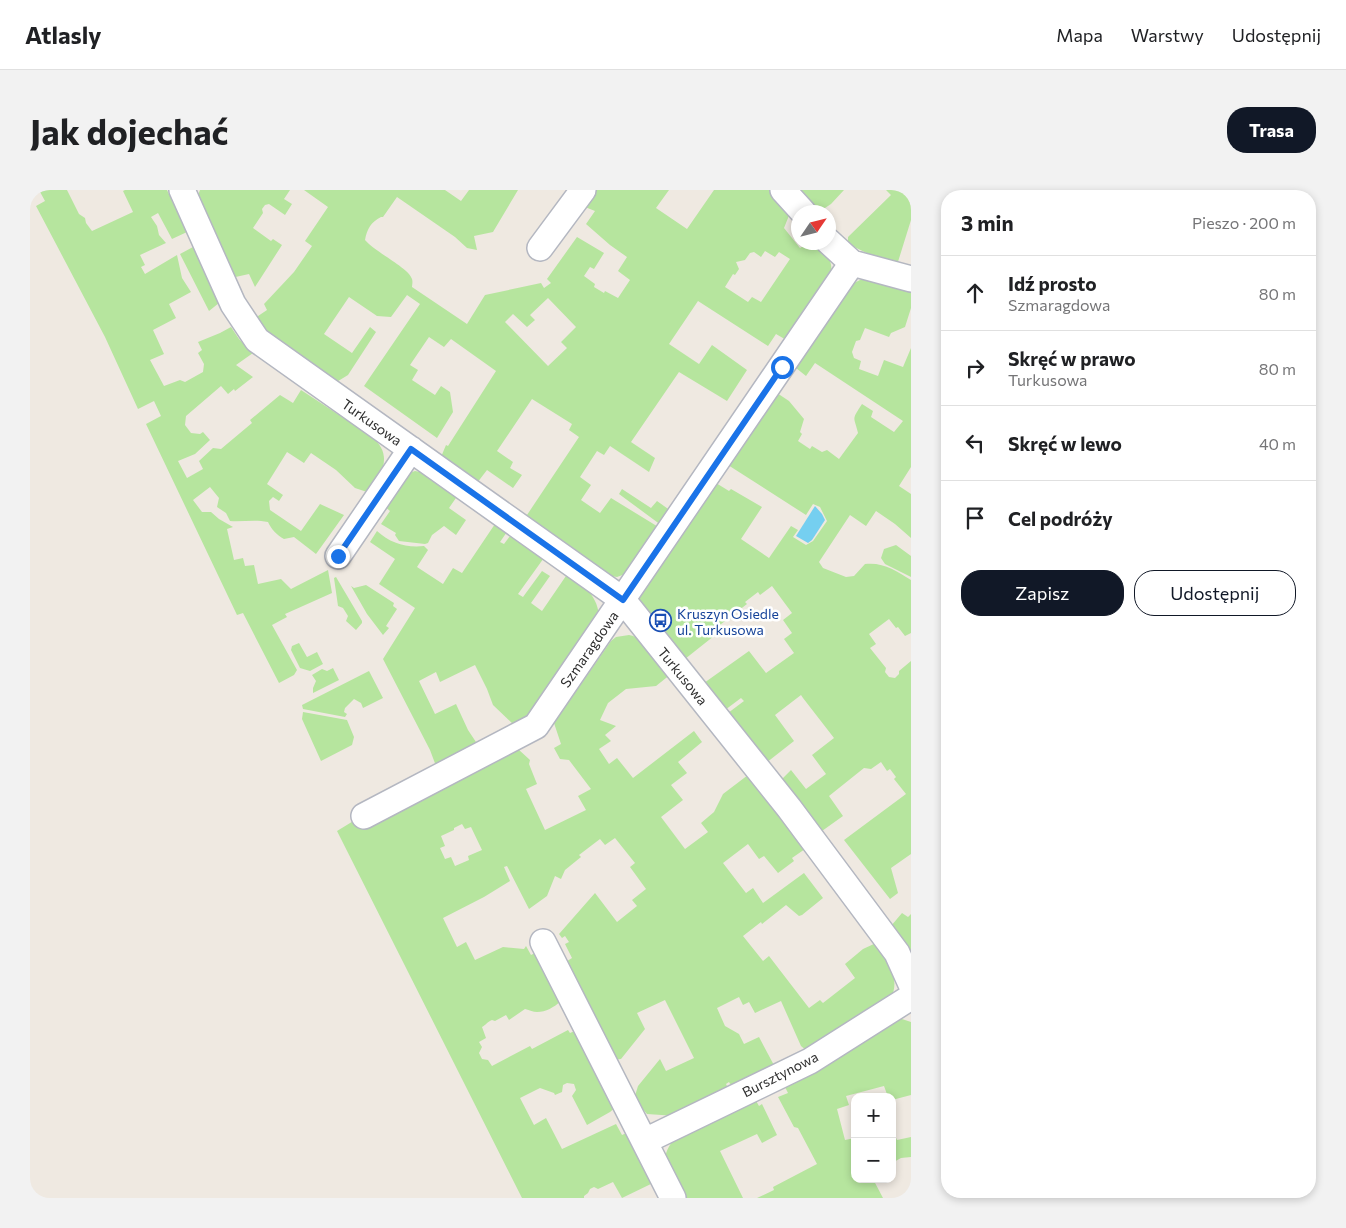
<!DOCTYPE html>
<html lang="pl">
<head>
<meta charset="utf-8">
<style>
  body { margin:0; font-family:Commissioner,sans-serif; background:#f2f2f2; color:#202124 }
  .controls { position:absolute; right:15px; bottom:15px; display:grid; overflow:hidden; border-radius:10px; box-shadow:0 2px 8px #0003 }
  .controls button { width:45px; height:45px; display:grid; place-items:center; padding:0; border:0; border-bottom:1px solid #e0e0e0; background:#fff; color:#202124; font:25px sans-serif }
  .compass { position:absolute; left:761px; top:15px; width:45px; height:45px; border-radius:50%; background:#fff; box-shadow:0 2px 8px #0003; rotate:55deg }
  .stop { position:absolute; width:15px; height:15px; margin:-11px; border:4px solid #1a73e8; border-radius:50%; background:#fff }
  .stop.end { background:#1a73e8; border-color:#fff; box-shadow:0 1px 5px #0008 }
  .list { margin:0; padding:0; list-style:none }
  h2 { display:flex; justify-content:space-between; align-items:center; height:65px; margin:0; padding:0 20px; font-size:21px }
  h2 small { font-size:16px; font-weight:400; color:#757577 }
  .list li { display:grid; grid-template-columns:32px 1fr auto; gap:15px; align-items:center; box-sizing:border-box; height:75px; padding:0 20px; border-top:1px solid #e0e0e0 }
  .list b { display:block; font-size:19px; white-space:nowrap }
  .list p { margin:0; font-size:16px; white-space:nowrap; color:#757577 }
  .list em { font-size:16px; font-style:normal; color:#757577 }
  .actions { display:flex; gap:10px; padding:15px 20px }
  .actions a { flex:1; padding:11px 0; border:1px solid #111827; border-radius:20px; text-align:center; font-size:18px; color:#111827 }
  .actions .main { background:#111827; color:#fff }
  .icon { flex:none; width:28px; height:28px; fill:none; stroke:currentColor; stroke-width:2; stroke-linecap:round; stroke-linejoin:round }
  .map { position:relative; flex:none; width:881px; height:1008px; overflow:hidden; border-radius:20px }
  header { display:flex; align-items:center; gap:30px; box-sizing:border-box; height:70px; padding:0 25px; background:#fff; border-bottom:1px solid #e0e0e0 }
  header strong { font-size:24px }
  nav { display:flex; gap:28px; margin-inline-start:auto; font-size:18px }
  .intro { display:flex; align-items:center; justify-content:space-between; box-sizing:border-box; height:120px; padding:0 30px }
  h1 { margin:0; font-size:35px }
  .button { padding:12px 22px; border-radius:20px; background:#111827; color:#fff; font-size:18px; font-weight:700 }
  main { display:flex; gap:30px; padding:0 30px }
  aside { flex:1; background:#fff; border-radius:20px; box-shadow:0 2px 8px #0003 }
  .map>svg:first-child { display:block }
  .green { fill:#b6e59e; fill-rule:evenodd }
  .water { fill:#75cff0 }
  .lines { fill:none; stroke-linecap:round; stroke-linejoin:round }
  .minor-casing { stroke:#b4b7c1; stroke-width:28 }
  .minor { stroke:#fff; stroke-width:25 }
  .route { stroke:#1a73e8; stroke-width:6 }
  .labels { text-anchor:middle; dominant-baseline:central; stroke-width:5; stroke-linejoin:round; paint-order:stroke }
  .street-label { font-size:14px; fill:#2e2e2e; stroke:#fff }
  .transit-label { font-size:14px; fill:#164399; stroke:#fff; text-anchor:start }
</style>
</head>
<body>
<header>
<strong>Atlasly</strong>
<nav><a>Mapa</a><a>Warstwy</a><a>Udostępnij</a></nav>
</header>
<div class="intro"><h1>Jak dojechać</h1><a class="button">Trasa</a></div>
<main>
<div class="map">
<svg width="881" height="1008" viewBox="0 0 881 1008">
  <rect width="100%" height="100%" fill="#efe9e1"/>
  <!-- green -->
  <path class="green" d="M 9,0 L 37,0 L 49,24 L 55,28 L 56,33 L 62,41 L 103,22 L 93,1 L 95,0 L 137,0 L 157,42 L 142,49 L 128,23 L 121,27 L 127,36 L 129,45 L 136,53 L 110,65 L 115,75 L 111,77 L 115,84 L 147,65 L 152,88 L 161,102 L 139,114 L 146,128 L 123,140 L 134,164 L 120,170 L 134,196 L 150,190 L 155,192 L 173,182 L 174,174 L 168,163 L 172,160 L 168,152 L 190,143 L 201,137 L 209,149 L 223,163 L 206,175 L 223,187 L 205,201 L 204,199 L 198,204 L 191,196 L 156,226 L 155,235 L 161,243 L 170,244 L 173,242 L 180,250 L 165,264 L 148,271 L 157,288 L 173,279 L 169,271 L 183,258 L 191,259 L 222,233 L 220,230 L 250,205 L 263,213 L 271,200 L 341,246 C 364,265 352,283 340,303 L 325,298 L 306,280 L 281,263 L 274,273 L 257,262 L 237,294 L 253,305 L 249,311 L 243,307 L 239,311 L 240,320 L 271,341 L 290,314 L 314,325 L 286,364 L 264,347 L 254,349 C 247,345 241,339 238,332 C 225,329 213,332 200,331 L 196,323 L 187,317 L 189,308 L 180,297 L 163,310 L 172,322 L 181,322 L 189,329 L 203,337 L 197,339 L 204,370 L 213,368 L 215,376 L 224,375 L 228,394 L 251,389 L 261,399 L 298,380 L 302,403 L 255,424 L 257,427 L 242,435 L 267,480 L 264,485 L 249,493 L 213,423 L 207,425 L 116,234 L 131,226 L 124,211 L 108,219 L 75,147 L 6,16 L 15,11 Z
    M 170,0 L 260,0 L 254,9 L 262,14 L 255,25 L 239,14 L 235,15 L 232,19 L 233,23 L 223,38 L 241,51 L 243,49 L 252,55 L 225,97 L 219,84 L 201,88 L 167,8 Z
    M 274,0 L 415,0 L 431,11 L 439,0 L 488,0 L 463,42 L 444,46 L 447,60 L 437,58 L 425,47 L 367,7 L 353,27 L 351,27 C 341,32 337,39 335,50 C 345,62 379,78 382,89 C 383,92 382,95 382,97 L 437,134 L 455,105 L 511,93 L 514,98 L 521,93 L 517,89 L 547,47 L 574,63 L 564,79 L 560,77 L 554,86 L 565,94 L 564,97 L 574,103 L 575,101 L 588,108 L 600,90 L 588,81 L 597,67 L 580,55 L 556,34 L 565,21 L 555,17 L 566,0 L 639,0 L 626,18 L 657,39 L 684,0 L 739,0 L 760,23 L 754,38 L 770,58 L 778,53 L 788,53 C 797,64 803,70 801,84 L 758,151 L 746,144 L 738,156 L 668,111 L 639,154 L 669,174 L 682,155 L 717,180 L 697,211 L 649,182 L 601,252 L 625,268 L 619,282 L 580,256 L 574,265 L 567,261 L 550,287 L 561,295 L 551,310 L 570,323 L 581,308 L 630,338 L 595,384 L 587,387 L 581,386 L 498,328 L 497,325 L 549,247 L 539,240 L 542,234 L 502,209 L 467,261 L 483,272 L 480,278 L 492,285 L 483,298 L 457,280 L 447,293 L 411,267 L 416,255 L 418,256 L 466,181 L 421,149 L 414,157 L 399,147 L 380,175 L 388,180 L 382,190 L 405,205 L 411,196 L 420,202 L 423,222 L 407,248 L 334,196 L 390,114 L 377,105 L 361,127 L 347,126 L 319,107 L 294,144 L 322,163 L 340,137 L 346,142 L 318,185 L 300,196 L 222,130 L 237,120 L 234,114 L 264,82 L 282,56 L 275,51 L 298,17 ZM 735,61 L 745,67 L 749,62 L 760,69 L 731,112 L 722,107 L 718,112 L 695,97 L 703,84 L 705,85 L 709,79 L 706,72 L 715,70 L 720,63 L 724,62 L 731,67 ZM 518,108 L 546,137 L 531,152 L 537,158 L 518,176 L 475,132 L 483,124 L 497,137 L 505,130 L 500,125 Z
    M 767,0 L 814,0 L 801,14 L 789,22 L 786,21 Z
    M 856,0 L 881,0 L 881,30 L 867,75 L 845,67 L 818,54 L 818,47 L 861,5 Z
    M 163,57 L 189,113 L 179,121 L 150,64 Z
    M 842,87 L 881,99 L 881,118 L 875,137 L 861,143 L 859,147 L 835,138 L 830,150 L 826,151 L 822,162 L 824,168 L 831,171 L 829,179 L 848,186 L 854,170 L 873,177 L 881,158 L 881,277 L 869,296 L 881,304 L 881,348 L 865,334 L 846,321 L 836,336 L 820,325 L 789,372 L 793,378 L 816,387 L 824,386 L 835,374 C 854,372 866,381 881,390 L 881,443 L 875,446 L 868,437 L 866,438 L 859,429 L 839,444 L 846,454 L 840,458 L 856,478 L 855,482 L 859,487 L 865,488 L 869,484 L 869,481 L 881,471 L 881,664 L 861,678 L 868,703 L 860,709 L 814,650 L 876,604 L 864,589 L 866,587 L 860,579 L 857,581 L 851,572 L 841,579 L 834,578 L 799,606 L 813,626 L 792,641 L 789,641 L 751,590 L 761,580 L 776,599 L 796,584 L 782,565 L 804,548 L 773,508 L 771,505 L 745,525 L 764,551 L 736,573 L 698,523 L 714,511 L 711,508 L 695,520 L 674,493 L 719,461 L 736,483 L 764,463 L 754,449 L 762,443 L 753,430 L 762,423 L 742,396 L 730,405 L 728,402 L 715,412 L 717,414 L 686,438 L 689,442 L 655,469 L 609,416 L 608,407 L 686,293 L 699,301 L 701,299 L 732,317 L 711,349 L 739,368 L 761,336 L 768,340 L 763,347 L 776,355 L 783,351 L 797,331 L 790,317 L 783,314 L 776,325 L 698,275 L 747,203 L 759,211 L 774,229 L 770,242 L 772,244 L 768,251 L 780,259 L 782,256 L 792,262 L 797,260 L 809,269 L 828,243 C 824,226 821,231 832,214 L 843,221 L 841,227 L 864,242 L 873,231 L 785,173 L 776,186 L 766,178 L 822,94 L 832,89 Z
    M 385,281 L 395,283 L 428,305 L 419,318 L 436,330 L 426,345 L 414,336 L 402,345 L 398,353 L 395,354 L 369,351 L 365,345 L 366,343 L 351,334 L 360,321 L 353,315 L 377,284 Z
    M 592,299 L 621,318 L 627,311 L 641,321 L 631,335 L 589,304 Z
    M 467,331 L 479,339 L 470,352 L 474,354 L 483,342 L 516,365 L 488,404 L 493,407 L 512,381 L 520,386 L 501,413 L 512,421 L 538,383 C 554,395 570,408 569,430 L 510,517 L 485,536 L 463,515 L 457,499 L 445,475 L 410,492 L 406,482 L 389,491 L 405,524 L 426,514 L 438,540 L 448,555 L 406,576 L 400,560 L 353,469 L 385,418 L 349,394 L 365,369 L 340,352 L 347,341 C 360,353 376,358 394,356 L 398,360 L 387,377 L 413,394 L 423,378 L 432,383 Z
    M 866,355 L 881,366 L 881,387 L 855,374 L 851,368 L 854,359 Z
    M 306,387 L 332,431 L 332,433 L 326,440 L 316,431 L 318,426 L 313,418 L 308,416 L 304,388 Z
    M 336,395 L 364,413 L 363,416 L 367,419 L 356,436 L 359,438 L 353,445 L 337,424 L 321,396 L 324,398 Z
    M 599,445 C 617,448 630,471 641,484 L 626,496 L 596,499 L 578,513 L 570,530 L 586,536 L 575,545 L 581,551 L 569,559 L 579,574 L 587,568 L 603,588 L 664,541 L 672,552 L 648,572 L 657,583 L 641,595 L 653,610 L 631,627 L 655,659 L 678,642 L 671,633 L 684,622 L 693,604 L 718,585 L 775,659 L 762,668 L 764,671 L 748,683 L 734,666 L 729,669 L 718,654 L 693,673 L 716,703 L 723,698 L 733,713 L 774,683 L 793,708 L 772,725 L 769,726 L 756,715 L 732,734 L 731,732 L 713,746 L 733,771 L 739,766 L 779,818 L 790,810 L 793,813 L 825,788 L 815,774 L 833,759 L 846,753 C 857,769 871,788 861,808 L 778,862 L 771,856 L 751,811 L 725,823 L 719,812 L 713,815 L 709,807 L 687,818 L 695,836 L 709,844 L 714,854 L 729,847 L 746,879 L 704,900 L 699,892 L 696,894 L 700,902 L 646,926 L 617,924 L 604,909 L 608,896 L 630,869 L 636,881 L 664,868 L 635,810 L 607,823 L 615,839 L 591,869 L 582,870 L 534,773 L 542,768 L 535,754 L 539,752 L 535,746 L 532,748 L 529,744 L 565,703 L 587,732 L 607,716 L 602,710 L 616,699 L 600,677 L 605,673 L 585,648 L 575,655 L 570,649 L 549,665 L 551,667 L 535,680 L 531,689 L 525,686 L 517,706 L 499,719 L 477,676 L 474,677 L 480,691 L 454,707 L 413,728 L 427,757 L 436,752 L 445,770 L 473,757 L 494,759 L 496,756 L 501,765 L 509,761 L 530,812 C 524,817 516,822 507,822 C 503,822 500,820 495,819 L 479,830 L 476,825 L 465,831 L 462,830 C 457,832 456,835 452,837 L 456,848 L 449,852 L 452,857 L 449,863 L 452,869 L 458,870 L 462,876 L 500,856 L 502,859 L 538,840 L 540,843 L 547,840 L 587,916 L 580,922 L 557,935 L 542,906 L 546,900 L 544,894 L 537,893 L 533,895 L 532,902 L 525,905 L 524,903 L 510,898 L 490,908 L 504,935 L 516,928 L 532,959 L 586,934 L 592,945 L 599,942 L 625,992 L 592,1008 L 583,992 L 568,999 L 564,997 L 560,999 L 558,1003 L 554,1006 L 554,1008 L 492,1008 L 307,641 L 325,630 L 488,559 L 500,570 L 499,574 L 507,594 L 496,599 L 515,640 L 556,620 L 548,606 L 561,599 L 539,570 L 530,569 L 524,558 L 531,554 L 524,533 L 581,451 L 586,447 ZM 432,634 L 435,639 L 441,637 L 452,660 L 438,666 L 439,670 L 425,676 L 421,667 L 415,669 L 410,658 L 415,656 L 411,646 L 424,640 L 424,638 Z
    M 269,453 L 277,467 L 287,462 L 293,474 L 280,481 L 270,478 L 261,460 L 262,456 Z
    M 303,478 L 309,490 L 283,503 L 283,498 L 286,491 L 282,485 L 292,479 L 297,481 Z
    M 339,481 L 353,508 L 333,518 L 331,513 L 324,509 L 315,518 L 314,522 L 317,524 L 315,527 L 273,519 L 272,515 Z
    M 273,522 L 317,530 L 324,547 L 322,555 L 291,571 L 272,529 Z
    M 872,723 L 878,727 L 881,724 L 881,770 L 861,736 Z
    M 865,829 L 872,829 L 881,832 L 881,905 L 862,910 L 862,907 L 858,907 L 854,896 L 816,906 L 819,915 L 807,919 L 815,950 L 825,948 L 825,989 L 843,989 L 853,1008 L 727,1008 L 744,1000 L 743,997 L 787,974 L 768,938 L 764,937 L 748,907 L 758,903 L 754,895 Z
    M 725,909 L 729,916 L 732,914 L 747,945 L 732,953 L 727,944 L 690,961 L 713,1008 L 651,1008 L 635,969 C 636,960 640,953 647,947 Z
    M 862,938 L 867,950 L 881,947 L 881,967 L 871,968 L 862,973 Z"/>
  <!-- water -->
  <path class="water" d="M 785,316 L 792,324 L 795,330 L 782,350 L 778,353 L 766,346 Z"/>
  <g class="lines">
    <defs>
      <path id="minor" d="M 152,0 L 203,114 L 227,150 L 593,410 L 759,618 L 867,763 L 881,794
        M 753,0 L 773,22
        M 798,51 L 822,73 L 881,89
        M 510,58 L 553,0
        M 308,366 L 381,259
        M 334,626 L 506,536 L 822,73
        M 513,752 L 643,1008
        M 615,951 L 780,871 L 881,807"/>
    </defs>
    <!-- minor casing -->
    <use href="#minor" class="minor-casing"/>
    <!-- minor -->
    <use href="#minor" class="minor"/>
  </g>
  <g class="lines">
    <!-- route -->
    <path class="route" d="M 308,366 L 381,259 L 593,410 L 752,177"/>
  </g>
  <!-- icons -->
  <defs>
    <symbol id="bus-ring" viewBox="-11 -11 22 22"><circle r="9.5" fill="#fff" stroke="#1a4fb4" stroke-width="1.5"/><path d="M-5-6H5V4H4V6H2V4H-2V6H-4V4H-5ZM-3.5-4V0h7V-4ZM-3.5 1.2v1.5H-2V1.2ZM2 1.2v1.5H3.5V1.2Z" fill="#1a4fb4"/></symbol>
  </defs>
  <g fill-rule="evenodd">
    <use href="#bus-ring" x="618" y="418" width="25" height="25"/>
  </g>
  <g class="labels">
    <!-- street labels -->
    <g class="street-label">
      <text transform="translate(342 232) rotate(35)">Turkusowa</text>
      <text transform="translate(559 459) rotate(-55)">Szmaragdowa</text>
      <text transform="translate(653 486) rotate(51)">Turkusowa</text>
      <text transform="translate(750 884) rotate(-27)">Bursztynowa</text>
    </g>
    <!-- transit labels -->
    <g class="transit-label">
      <text x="647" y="423">Kruszyn Osiedle<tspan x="647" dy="16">ul. Turkusowa</tspan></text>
    </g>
  </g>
</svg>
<div class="controls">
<button>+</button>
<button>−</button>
</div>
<svg class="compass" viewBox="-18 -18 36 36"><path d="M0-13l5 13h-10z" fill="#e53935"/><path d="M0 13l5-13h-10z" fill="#757577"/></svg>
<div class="stop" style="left:752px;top:177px"></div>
<div class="stop end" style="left:308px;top:366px"></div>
</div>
<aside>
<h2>3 min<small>Pieszo · 200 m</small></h2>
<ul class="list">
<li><svg class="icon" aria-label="ahead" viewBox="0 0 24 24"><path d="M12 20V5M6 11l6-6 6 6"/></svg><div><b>Idź prosto</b><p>Szmaragdowa</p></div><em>80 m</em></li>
<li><svg class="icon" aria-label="right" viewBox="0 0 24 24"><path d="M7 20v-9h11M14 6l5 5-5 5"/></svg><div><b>Skręć w prawo</b><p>Turkusowa</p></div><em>80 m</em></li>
<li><svg class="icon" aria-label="left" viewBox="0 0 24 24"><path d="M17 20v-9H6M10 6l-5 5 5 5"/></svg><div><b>Skręć w lewo</b></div><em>40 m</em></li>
<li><svg class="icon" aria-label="arrive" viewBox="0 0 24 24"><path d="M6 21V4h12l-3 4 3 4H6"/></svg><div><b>Cel podróży</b></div></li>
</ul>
<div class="actions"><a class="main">Zapisz</a><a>Udostępnij</a></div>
</aside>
</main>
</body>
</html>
